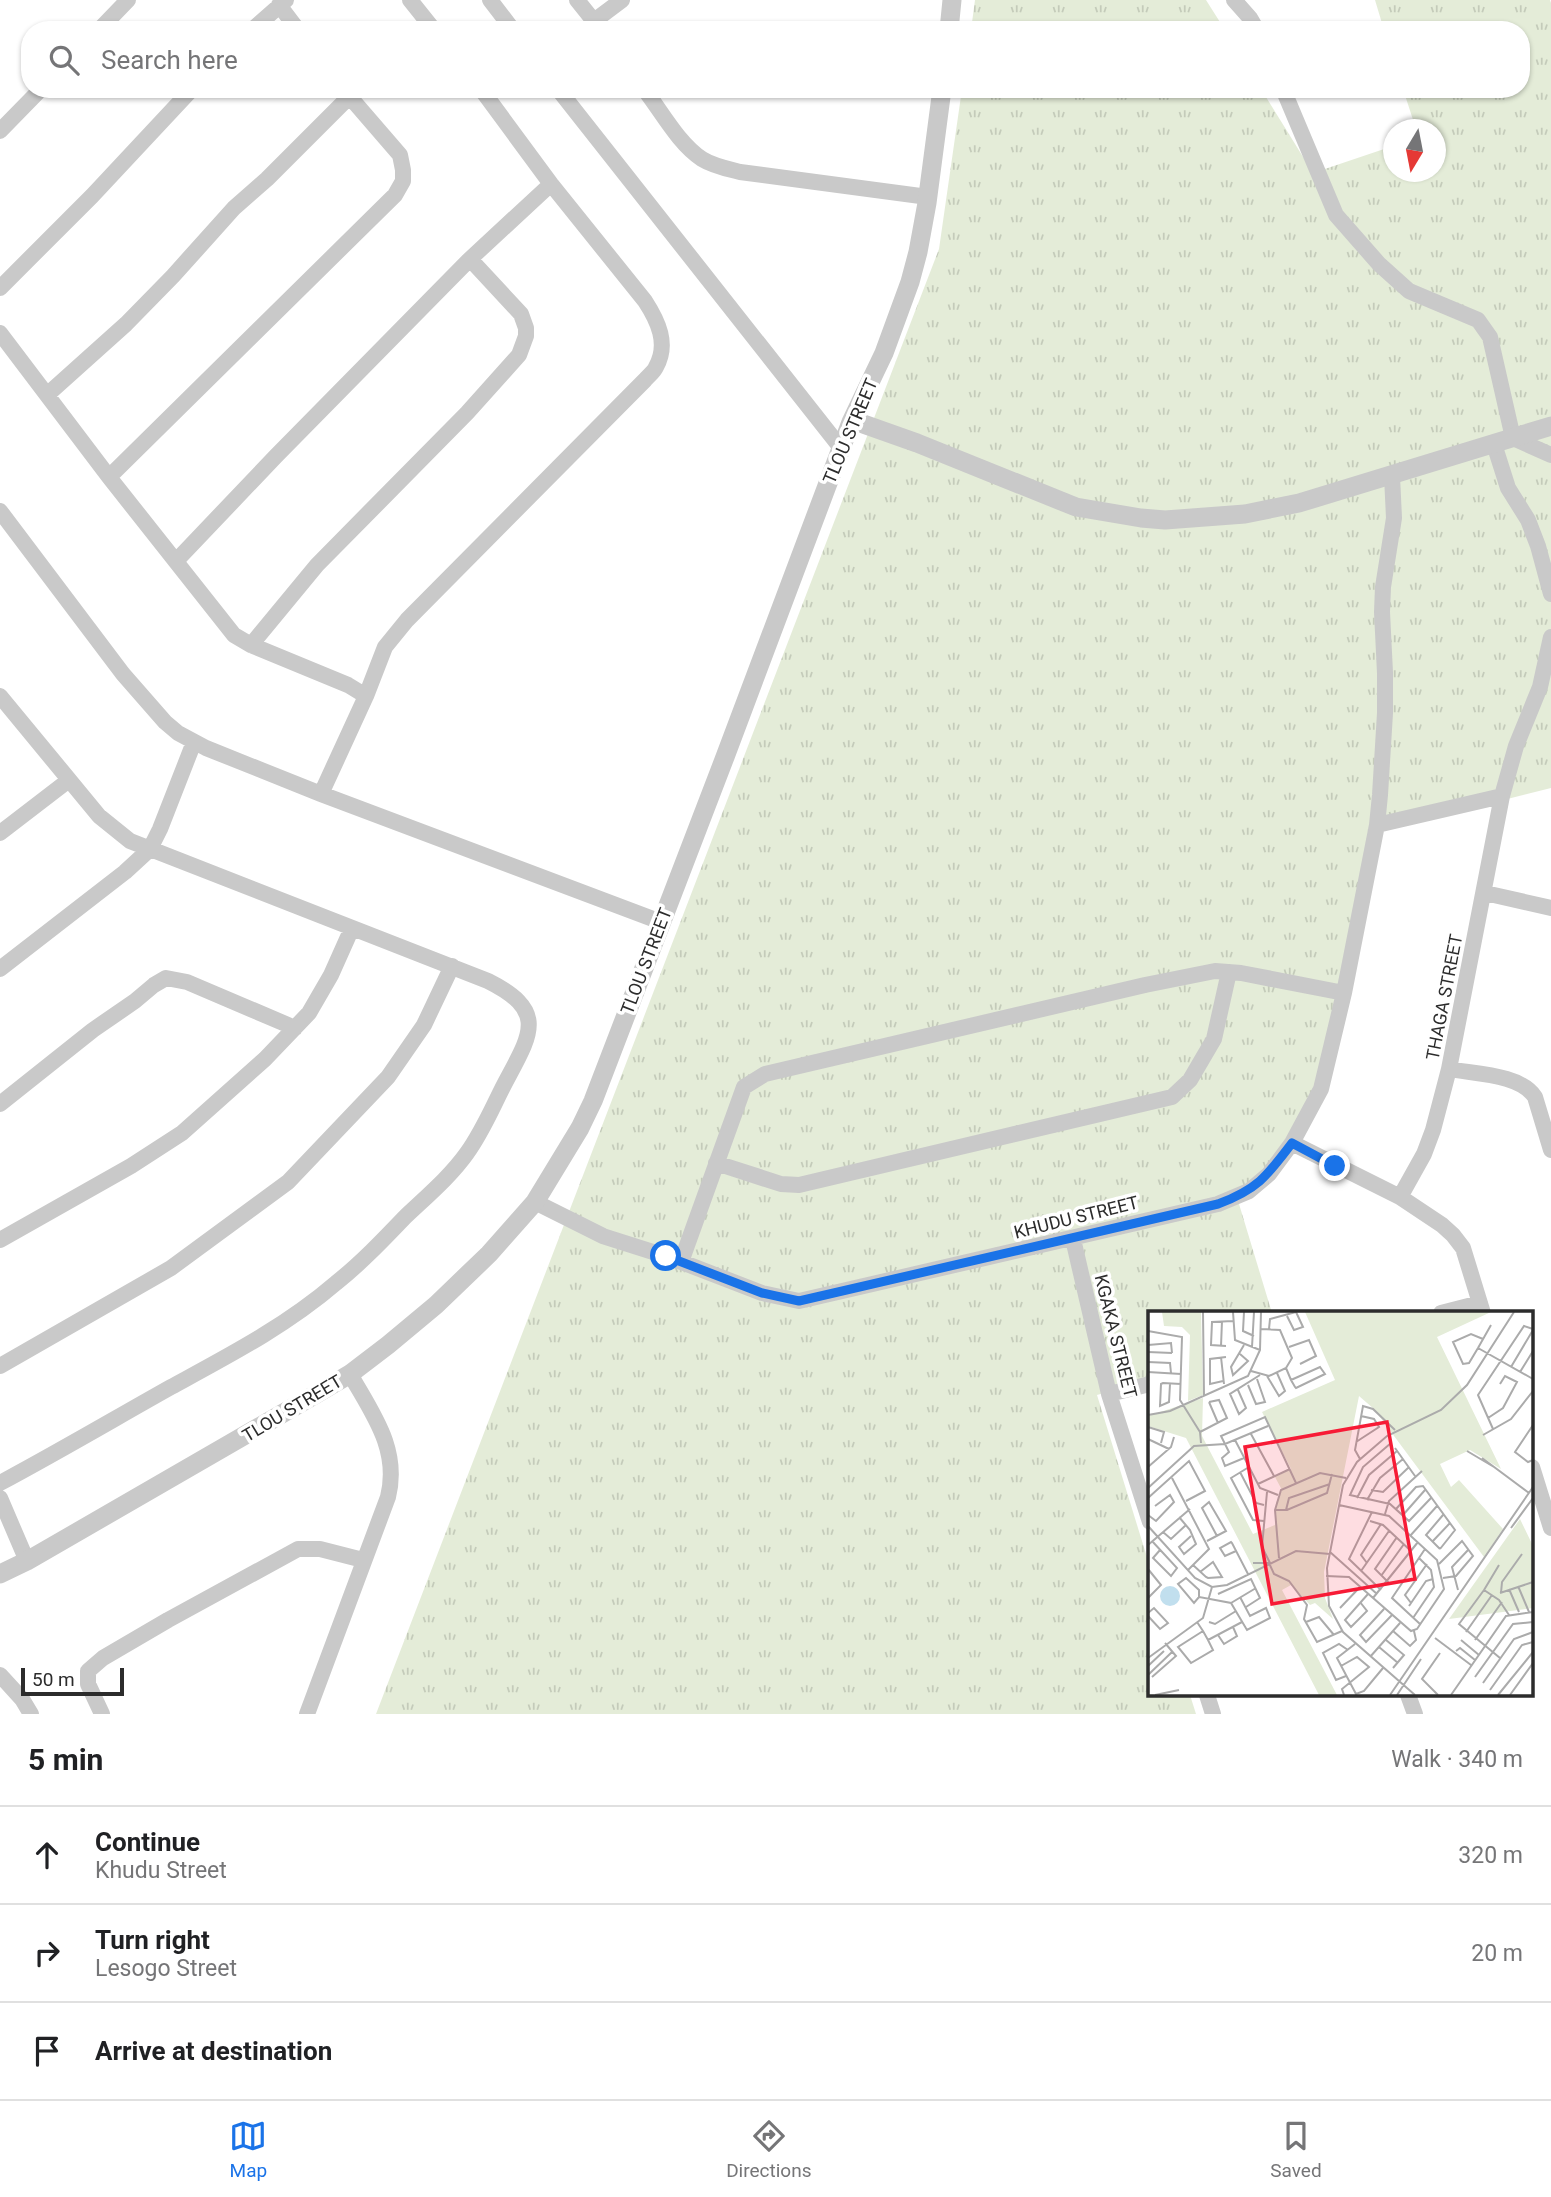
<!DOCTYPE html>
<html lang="en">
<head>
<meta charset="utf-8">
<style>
  body { margin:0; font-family:Roboto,sans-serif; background:#f2f2f2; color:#202124 }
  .compass { position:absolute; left:1383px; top:119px; width:63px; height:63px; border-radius:50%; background:#fff; box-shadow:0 2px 5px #0004; rotate:190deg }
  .scale { position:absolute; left:21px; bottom:18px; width:103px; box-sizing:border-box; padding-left:7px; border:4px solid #2c2c2c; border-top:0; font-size:19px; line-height:24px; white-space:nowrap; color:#2c2c2c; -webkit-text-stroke:5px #fff; paint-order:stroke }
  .stop { position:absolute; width:21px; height:21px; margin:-16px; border:5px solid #1a73e8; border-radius:50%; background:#fff }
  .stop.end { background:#1a73e8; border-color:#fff; box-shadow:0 2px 7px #0008 }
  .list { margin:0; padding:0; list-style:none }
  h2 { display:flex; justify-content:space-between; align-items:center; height:91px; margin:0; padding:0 28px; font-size:30px }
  h2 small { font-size:23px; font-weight:400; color:#757577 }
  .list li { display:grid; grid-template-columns:46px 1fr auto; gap:21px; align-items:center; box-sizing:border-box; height:98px; padding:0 28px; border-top:2px solid #e0e0e0 }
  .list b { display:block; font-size:26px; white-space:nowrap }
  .list p { margin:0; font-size:23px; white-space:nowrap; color:#757577 }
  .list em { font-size:23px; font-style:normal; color:#757577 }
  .icon { flex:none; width:38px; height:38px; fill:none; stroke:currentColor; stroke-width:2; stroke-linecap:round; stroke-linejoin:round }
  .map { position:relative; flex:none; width:1551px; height:1714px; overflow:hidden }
  .search { position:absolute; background:#fff; box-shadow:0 2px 5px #0004; left:21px; right:21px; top:21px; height:77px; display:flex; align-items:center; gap:18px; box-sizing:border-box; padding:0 24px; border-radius:28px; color:#757577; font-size:26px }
  .sheet { height:385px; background:#fff }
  nav { display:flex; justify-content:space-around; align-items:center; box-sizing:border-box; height:98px; border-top:2px solid #e0e0e0; background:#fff; font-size:19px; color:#757577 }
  nav a { display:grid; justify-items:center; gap:4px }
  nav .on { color:#1a73e8 }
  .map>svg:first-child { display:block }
  .grass { fill:url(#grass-tufts) }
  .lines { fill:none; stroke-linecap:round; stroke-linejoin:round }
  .minor { stroke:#c9c9c9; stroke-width:16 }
  .tertiary { stroke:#c9c9c9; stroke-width:19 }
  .route { stroke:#1a73e8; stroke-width:9 }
  .labels { text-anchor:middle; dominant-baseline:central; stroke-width:7; stroke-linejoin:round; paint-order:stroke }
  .street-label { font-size:18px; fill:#2c2c2c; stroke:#fff }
  .inset-road { fill:none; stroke:#ababab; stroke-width:2 }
  .view { fill:#f71b36; fill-opacity:0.15; stroke:#f71b36; stroke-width:3.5 }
  .inset-edge { fill:none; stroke:#2c2c2c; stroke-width:3.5 }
</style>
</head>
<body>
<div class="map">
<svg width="1551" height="1714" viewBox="0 0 1551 1714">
  <defs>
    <pattern id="grass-tufts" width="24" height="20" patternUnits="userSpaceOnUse" patternTransform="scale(1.75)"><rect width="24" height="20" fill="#e4ecd8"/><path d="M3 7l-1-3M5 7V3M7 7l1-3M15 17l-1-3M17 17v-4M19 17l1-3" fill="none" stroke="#c4cbba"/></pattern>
  </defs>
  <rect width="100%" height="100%" fill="#fff"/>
  <!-- grass -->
  <path class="grass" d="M 975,0 L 1206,0 L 1225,30 L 971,30 Z
    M 1375,0 L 1550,0 L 1551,3 L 1551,788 L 1370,834 L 1327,1066 L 1295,1142 L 1236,1194 L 1272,1313 L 1150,1313 L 1150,1380 L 1097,1395 L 1150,1567 L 1150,1695 L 1190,1695 L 1196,1714 L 376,1714 L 939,249 L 962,89 L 1261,89 L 1313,173 L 1393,146 L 1394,172 L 1436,172 L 1436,130 L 1416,129 L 1403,89 L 1521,89 L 1521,30 L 1384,30 Z"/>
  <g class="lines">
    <!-- minor -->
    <path class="minor" d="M 410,0 L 434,30
      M 490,0 L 513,30
      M 577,0 L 601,30
      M 1234,0 L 1250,18 L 1257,30
      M 279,5 L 298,30
      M 594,21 L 622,0
      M 99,30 L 128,0
      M 252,30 L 286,0
      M 558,89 L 841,448
      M 644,89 C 662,112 678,143 702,159 C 713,166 728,169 740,172 L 928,197
      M 1283,89 L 1336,215 L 1379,264 L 1409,291 L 1478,320 L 1490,337 L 1513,438 L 1551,455
      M 0,131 L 41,89
      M 0,288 L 92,196 L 192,89
      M 0,333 L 109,477 L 234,635 L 251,645 L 348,685 L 366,696
      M 48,394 L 126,324 L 173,276 L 234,208 L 267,179 L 349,97
      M 1494,444 L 1508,488 L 1528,520 L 1538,546 L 1551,594
      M 109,477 L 395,195 L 403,181 L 403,170 L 400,155 L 343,89
      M 0,511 L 123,674 L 165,722 L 178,733 L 206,748 L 321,794 L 661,922
      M 177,560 L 276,456 L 470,259 L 551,184
      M 251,645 L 317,565 L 467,413 L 519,355 L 526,336 L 526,328 L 521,314 L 470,259
      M 0,696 L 99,816 L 130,841 L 488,981 C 548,1011 531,1034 505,1083 C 493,1106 483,1131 467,1153 C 450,1177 426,1197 405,1217 C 383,1240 361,1263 336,1283 C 286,1326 228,1356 171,1387 C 114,1419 58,1452 0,1483
      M 321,794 L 366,696 L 385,647 L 407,620 L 645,380 C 648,376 654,372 656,367 C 669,344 658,321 645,301 L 551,184 L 481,89
      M 1377,825 L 1502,796
      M 0,833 L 69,780
      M 1485,893 L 1551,908
      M 0,969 L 125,872 L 150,849 L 160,829 L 194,742
      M 1449,1069 C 1475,1074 1520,1074 1535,1097 L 1551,1150
      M 0,1104 L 93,1030 L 135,1001 L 154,985 L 166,978 L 187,982 L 295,1028
      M 1292,1143 L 1400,1197 L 1442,1225 L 1453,1235 L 1463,1248 L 1483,1313
      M 716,1163 L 781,1184 L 799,1185 L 1172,1097 L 1190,1080 L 1214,1039 L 1229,972
      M 1400,1197 L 1424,1154 L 1433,1130 L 1449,1069 L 1502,796 L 1516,746 L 1540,687 L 1551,637
      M 535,1202 L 603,1236 L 666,1256 L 762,1293 L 799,1301 L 1218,1204 L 1249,1191 L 1269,1174 L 1292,1143 L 1321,1089 L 1344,993 L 1377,825 L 1380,795 L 1385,713 L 1385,673 L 1382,612 L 1383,587 L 1394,518 L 1392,476
      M 1073,1239 L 1109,1394 L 1150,1522
      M 0,1240 L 131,1166 L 182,1133 L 265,1059 L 309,1013 L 331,975 L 352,928
      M 681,1262 L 744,1087 L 765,1074 L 1145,985 L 1215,971 L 1241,973 L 1344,993
      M 1441,1313 L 1480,1303
      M 0,1366 L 171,1268 L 288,1182 L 388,1077 L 424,1025 L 452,966
      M 1109,1394 L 1150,1384
      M 1532,1467 L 1551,1528
      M 0,1498 L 27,1561
      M 0,1675 L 22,1699 L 31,1714
      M 1207,1695 L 1213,1714
      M 1408,1695 L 1415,1714
      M 102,1714 L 88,1684 L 88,1671 L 103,1658 L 168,1620 L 298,1549 L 320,1549 L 363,1560
      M 307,1714 L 388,1497 C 400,1449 372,1413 350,1374"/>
    <!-- tertiary -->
    <path class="tertiary" d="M 949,30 L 952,0
      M 852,420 L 917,443 L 1076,507 L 1141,518 L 1165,520 L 1245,514 L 1299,503 L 1551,426
      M 0,1574 L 27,1561 L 318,1393 L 350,1374 L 388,1345 L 436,1305 L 489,1254 L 535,1202 L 580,1128 L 593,1101 L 725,757 L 851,422 L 884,353 L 910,282 L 918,252 L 927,203 L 942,89"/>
  </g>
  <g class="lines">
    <!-- route -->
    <path class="route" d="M 666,1256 L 762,1293 L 799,1301 L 1218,1204 C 1258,1189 1267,1176 1292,1143 L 1335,1166"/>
  </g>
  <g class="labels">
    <!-- street labels -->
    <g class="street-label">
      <text transform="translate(850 431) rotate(-67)">TLOU STREET</text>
      <text transform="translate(646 961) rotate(-69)">TLOU STREET</text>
      <text transform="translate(1444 997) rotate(-79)">THAGA STREET</text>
      <text transform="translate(1076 1217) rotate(-14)">KHUDU STREET</text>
      <text transform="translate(1116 1336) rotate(76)">KGAKA STREET</text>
      <text transform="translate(292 1408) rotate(-31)">TLOU STREET</text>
    </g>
  </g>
  <!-- overview -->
  <g transform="translate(1148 1311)">
    <rect width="385" height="385" fill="#fff"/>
    <path d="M 14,1 L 53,1 L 55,84 L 40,90 L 42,24 L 34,16 L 16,15 ZM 157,1 L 343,1 L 289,26 L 353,158 L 322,139 L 292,153 L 303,176 L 311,169 L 355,218 L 336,246 L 226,98 L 211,85 L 176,261 L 177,287 L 185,308 L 167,292 L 162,294 L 143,274 L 134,279 L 189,384 L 171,384 L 38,127 L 0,115 L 0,105 L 55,87 L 54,125 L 105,223 L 127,214 L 128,192 L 134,179 L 127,166 L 143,158 L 114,101 L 187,69 ZM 372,208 L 385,235 L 385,297 L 301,308 Z" fill="#e4ecd8"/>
    <path d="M12 285a10 10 0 1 1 20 0a10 10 0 1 1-20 0Z" fill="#c1dfee"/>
    <path class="inset-road" d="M 55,1 L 56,85M 85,1 L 87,29 L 112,39M 96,1 L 95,20 L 106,25M 121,18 L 122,8 L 148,1 L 155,16 L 146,19 L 139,5M 0,20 L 34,26 L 32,89 L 52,121 L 53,132M 335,28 L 323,23 L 305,31 L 315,53 L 321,52 L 330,37 L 343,14M 0,34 L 23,32 L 24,42M 73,35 L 74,10M 78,35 L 63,34 L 64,11 L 85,10M 104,36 L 106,1M 141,36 L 161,29 L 168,45 L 152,53M 330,37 L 385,68M 0,41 L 24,42M 92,43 L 100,50 L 85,64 L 83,56 L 96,34M 73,46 L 76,73M 0,51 L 22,52 L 23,62M 363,56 L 385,19M 138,57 L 143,69 L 147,76 L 148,77 L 177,63 L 172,56 L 143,69M 103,60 L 121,65 L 138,57 L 144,47 L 132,19 L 113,18M 0,61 L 33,63M 372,61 L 385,40M 119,65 L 131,85 L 137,80 L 129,62M 75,70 L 62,73 L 62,48 L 78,46M 0,72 L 0,95M 22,73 L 21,91 L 12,95 L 13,73 L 15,72 L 33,73M 100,74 L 108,93 L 117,91 L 109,68M 90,79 L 98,97 L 91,103 L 82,83 L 112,64M 61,91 L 70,112M 0,104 L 22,100 L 100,65 L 112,39 L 113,1M 340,107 L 355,97 L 369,71 L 357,65 L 352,73M 385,114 L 367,141 L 380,151 L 385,149M 0,116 L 16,121 L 13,132M 345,118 L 330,84 L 376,15 L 385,18M 52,121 L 79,107 L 71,89 L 61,91M 103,123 L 126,165M 335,124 L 363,108 L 385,80M 0,128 L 21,138M 87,129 L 112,177 L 130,184M 208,131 L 231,116 L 226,108 L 213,105M 243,132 L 215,156 L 202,184 L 242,193 L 261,210 L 283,187M 247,137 L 267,165M 319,140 L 346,156M 96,147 L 77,155 L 74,147 L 81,141 L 73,125 L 117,106 L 148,172M 334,147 L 381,182M 212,148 L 207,139 L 215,95 L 225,98 L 247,119M 0,156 L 23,136 L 26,126M 101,156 L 83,167 L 105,209 L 116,210M 92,161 L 108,192 L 116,194M 24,167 L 61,238 L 40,259M 110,173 L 142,158M 0,177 L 46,135 L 77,133 L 120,115M 223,179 L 235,181 L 261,156M 119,181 L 114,236 L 122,252M 0,187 L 41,150 L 57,180 L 38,190M 209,187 L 221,164 L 249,140M 219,189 L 232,167 L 255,148M 248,198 L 268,176 L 275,175 L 307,219 L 292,238M 127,199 L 139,199 L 179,182 L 184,163M 138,199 L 141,187 L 182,173M 224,201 L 201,248 L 233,279M 237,203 L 241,190 L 274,160M 0,204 L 8,210 L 26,191 L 22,184 L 7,195M 255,204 L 277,179M 31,206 L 42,219 L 48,233 L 36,243 L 31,236 L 43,225M 222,210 L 235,214 L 263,240M 0,215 L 47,267 L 64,276 L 79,274 L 148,240 L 182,243M 363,217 L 385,187M 15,221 L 23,228 L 38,214M 262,225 L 289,195M 4,230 L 29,257 L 23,265 L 5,247 L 12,239M 59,230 L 78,220 L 61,191 L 54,197 L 69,225M 284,231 L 302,212M 0,234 L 42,198M 292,238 L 278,224 L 295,204M 88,240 L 77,245 L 72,237 L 83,231 L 84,232 L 100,263M 182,241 L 229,283M 131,247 L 127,199 L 133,179 L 172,162 L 198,167M 105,252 L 121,252 L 126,263 L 141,270 L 159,294 L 156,308 L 169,331 L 194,320M 219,252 L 213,244 L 233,213M 291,253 L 314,230 L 325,245 L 308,265 L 295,267M 45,254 L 58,266 L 60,267 L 74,266 L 65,251 L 52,261M 0,258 L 13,274 L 0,287M 213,260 L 241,220M 178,265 L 201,266 L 263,320 L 269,318 L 296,278 L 289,249 L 241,205 L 191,194M 233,265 L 256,233M 241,272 L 227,258 L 249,226M 370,275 L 381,301M 361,278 L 371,301M 310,279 L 304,256 L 321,238M 336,279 L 351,254M 352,282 L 385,271M 353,282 L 354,271 L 374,243M 70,283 L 103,268 L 112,287 L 98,296M 51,286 L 46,292 L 30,273 L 38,267 L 51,279 L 51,286 L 83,292 L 99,319 L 122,307 L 118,297 L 102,305 L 92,286M 225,287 L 270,231M 212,291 L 219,300 L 203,316 L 197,309 L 220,283M 83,292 L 108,277M 263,292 L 257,284 L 279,253M 261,295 L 278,270 L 285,268M 192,297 L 212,276M 236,298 L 212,324 L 218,331 L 244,304M 0,302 L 6,297 L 20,312 L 12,318 L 0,305M 265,307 L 286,276 L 283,259 L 271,247M 49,311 L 55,320 L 60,329 L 65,339 L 43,352 L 30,336 L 55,320M 61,311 L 67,313 L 88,300M 158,311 L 171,306 L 186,324M 272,313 L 244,287 L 277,238M 245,320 L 262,335 L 268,329 L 266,320M 318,321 L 344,284M 70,324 L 76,333 L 89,325 L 85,316M 287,327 L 323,354M 60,329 L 94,311M 238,329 L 256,344 L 245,357M 313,329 L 331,344M 327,329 L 354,291M 207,333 L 189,347 L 208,383 L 216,380 L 235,357M 231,336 L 250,352M 308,340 L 312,337 L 327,349M 222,346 L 252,312M 0,347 L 55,307 L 64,276M 352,347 L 311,313 L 336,279 L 351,289 L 361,304M 0,355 L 16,340M 193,355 L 209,346 L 221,356 L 194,378 L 196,384M 0,364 L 24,341M 198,365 L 188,369 L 175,342 L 191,333 L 200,339M 4,366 L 28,345 L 17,332M 327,366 L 365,313 L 385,311M 335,372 L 366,328 L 385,321M 342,379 L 374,334 L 385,331M 7,384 L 31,379M 242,384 L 385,176M 249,384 L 273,348M 267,384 L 195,321 L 181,295 L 179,257 L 195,174 L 209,151 L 239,125 L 293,99 L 319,74 L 366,1M 290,384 L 274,368 L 292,342M 303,384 L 358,305 L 385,301M 350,384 L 385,341M 362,384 L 385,352"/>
    <path class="view" d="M 239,111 L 267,268 L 124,293 L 97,136 Z"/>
    <rect width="385" height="385" class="inset-edge"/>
  </g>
</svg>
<svg class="compass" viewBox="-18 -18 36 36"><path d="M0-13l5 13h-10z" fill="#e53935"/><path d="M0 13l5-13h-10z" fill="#757577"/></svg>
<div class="scale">50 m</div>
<div class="stop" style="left:666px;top:1256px"></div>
<div class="stop end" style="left:1335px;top:1166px"></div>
<div class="search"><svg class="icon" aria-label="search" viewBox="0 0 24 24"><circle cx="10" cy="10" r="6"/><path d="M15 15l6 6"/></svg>Search here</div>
</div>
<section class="sheet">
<h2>5 min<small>Walk · 340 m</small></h2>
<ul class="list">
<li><svg class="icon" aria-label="ahead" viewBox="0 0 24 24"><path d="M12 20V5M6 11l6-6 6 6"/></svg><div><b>Continue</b><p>Khudu Street</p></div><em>320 m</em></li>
<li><svg class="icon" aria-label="right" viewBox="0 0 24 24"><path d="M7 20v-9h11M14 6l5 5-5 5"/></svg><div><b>Turn right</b><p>Lesogo Street</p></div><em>20 m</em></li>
<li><svg class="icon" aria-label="arrive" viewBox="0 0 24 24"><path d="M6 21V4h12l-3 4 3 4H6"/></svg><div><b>Arrive at destination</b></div></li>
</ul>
</section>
<nav>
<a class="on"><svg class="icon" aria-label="map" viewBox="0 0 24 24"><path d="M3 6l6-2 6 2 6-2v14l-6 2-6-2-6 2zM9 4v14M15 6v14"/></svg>Map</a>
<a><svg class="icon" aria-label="directions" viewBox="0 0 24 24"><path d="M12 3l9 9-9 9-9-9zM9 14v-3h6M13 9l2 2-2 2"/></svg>Directions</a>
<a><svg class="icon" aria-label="saved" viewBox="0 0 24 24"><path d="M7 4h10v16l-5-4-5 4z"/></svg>Saved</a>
</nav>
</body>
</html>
